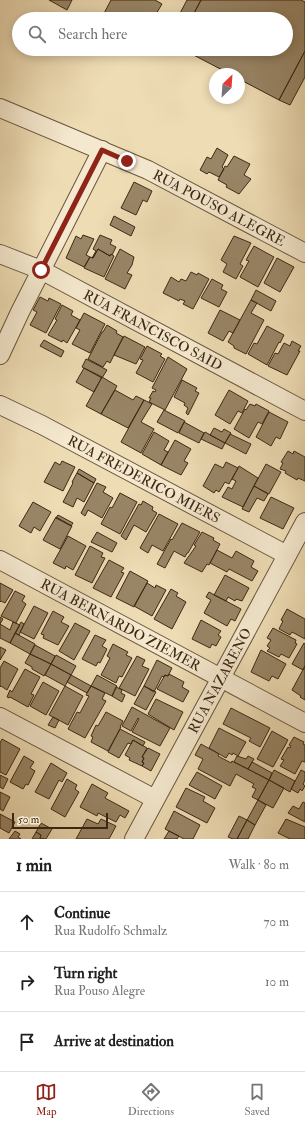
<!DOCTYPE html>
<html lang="en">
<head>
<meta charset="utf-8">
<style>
  body { margin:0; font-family:"IM FELL Double Pica",serif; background:#f2f2f2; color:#202124 }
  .compass { position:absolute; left:209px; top:68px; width:36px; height:36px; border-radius:50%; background:#fff; box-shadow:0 2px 10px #0003; rotate:25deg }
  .scale { position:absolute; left:12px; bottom:10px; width:96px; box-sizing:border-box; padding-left:4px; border:2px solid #3d2814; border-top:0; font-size:11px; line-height:14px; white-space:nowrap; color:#3d2814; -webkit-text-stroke:3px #f4e8ce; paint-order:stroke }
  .stop { position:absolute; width:12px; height:12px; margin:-9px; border:3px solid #8f2418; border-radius:50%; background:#fff }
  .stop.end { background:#8f2418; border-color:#fff; box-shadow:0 1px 4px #0008 }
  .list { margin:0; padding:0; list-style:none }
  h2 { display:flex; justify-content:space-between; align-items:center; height:52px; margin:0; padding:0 16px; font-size:17px }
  h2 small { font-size:13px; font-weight:400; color:#757577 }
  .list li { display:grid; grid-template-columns:26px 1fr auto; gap:12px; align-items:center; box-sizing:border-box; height:60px; padding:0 16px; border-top:1px solid #e0e0e0 }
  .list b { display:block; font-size:15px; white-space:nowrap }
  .list p { margin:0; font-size:13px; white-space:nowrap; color:#757577 }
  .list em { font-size:13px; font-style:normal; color:#757577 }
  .icon { flex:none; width:22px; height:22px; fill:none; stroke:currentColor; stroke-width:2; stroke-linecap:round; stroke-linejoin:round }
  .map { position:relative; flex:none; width:305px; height:839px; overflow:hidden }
  .search { position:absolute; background:#fff; box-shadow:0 2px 10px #0003; left:12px; right:12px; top:12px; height:44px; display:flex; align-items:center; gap:10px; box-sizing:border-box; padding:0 14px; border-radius:22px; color:#757577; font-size:15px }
  .sheet { height:232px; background:#fff }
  nav { display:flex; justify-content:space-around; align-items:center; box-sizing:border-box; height:56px; border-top:1px solid #e0e0e0; background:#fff; font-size:11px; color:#757577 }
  nav a { display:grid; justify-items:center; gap:2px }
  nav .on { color:#8f2418 }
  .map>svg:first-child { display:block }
  .building { fill:#998667; stroke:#3d2814 }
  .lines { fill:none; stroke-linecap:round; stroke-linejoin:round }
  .minor-casing { stroke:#69553c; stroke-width:20 }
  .minor { stroke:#f4e8ce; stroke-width:18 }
  .route { stroke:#8f2418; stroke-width:5 }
  .labels { text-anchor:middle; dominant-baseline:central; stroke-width:4; stroke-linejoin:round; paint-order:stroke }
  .street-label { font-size:14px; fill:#3d2814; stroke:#f4e8ce }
</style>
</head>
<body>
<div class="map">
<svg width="305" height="839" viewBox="0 0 305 839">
  <rect width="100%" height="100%" fill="#eedcb4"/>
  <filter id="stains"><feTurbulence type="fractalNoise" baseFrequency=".005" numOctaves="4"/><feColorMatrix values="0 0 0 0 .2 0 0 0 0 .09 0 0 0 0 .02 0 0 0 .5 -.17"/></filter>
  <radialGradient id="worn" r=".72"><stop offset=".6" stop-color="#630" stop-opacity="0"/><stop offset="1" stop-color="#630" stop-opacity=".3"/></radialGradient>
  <!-- building -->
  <path class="building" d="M 49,0 L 72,0 L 67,10 Z
    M 111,0 L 155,0 L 162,4 L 153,19 L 101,19 Z
    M 187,0 L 201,0 L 191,19 L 177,19 Z
    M 201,0 L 301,0 L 305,2 L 305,51 L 279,100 L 239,79 L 239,74 L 230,74 L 182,49 L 286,49 L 286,19 L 191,19 Z
    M 305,51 L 305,77 L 290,105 L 279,100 Z
    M 217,148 L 228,155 L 222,167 L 224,169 L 219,177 L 209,172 L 207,174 L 200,170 L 207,157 L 211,159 Z
    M 234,156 L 250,164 L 244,175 L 251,179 L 239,194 L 226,187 L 227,185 L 218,180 L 225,166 L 227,167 Z
    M 134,182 L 152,191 L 147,202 L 143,200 L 136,215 L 121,208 Z
    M 114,216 L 135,227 L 131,236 L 110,225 Z
    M 83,235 L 94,239 L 86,255 L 90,257 L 84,267 L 66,258 L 76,236 L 81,239 Z
    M 100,235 L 112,240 L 110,244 L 116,247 L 112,255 L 111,254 L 110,256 L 98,249 L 93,258 L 92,258 L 96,251 L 93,249 Z
    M 234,236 L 251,243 L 240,264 L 243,266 L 236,279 L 223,272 L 227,264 L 221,260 Z
    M 254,246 L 274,257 L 258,287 L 240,277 L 249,261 L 246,260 Z
    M 98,249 L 110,256 L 111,254 L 114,256 L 104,277 L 84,268 L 90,257 L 93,258 Z
    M 120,249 L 134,257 L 132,265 L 127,273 L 132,275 L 125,289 L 105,279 Z
    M 277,258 L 294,267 L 280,292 L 264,283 Z
    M 191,272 L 197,275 L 198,273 L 209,279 L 193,309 L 183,304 L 185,301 L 180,299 L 179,301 L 163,293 L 171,277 L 179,282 L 181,279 L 186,281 Z
    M 212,279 L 223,285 L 221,289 L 227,292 L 219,307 L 201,298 Z
    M 256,290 L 276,301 L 271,311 L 251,300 Z
    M 40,297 L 48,301 L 49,298 L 61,304 L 46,333 L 30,325 L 37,312 L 33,310 Z
    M 251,300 L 257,303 L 251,313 L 264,320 L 246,354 L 234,348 L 234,346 L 228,342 Z
    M 62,305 L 73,311 L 71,315 L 80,320 L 67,343 L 63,340 L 62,342 L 48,335 L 57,320 L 55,319 Z
    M 220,310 L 240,320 L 233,333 L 229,331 L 223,341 L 208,333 Z
    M 84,313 L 105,324 L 90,353 L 72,344 L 80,330 L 76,328 Z
    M 107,325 L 117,331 L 116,333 L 123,337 L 110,363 L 107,361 L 103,367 L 88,359 L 102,332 L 103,332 Z
    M 267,326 L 284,335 L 280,343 L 279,342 L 267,365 L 248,354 L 254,343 L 257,344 Z
    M 124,336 L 145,347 L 136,364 L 114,355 Z
    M 44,340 L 64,351 L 61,357 L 40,346 Z
    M 292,341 L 301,346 L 298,351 L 300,351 L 287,375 L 268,366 L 275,353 L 278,354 L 284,343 L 290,346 Z
    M 147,346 L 162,354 L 160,356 L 165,359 L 153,382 L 136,373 L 143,360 L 140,359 Z
    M 168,357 L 187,369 L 165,410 L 149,402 L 151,398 L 149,398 L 153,391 L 155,392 L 156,390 L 152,388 Z
    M 86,359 L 107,370 L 102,378 L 82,367 Z
    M 84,368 L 102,377 L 94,392 L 76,382 Z
    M 102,377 L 117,386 L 101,414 L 86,406 Z
    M 182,380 L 197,388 L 195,391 L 199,393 L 188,415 L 186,413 L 188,408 L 184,405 L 185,403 L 174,397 Z
    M 115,390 L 133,400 L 136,396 L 144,400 L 128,428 L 101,414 Z
    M 229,390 L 248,401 L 242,413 L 238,411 L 230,424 L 215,415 Z
    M 144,400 L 152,404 L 141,422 L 154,429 L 141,453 L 121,442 Z
    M 250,404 L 255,406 L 256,404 L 269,411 L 262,424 L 258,422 L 249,438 L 234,429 L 245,409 L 246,410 Z
    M 164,410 L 185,421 L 178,433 L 157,422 Z
    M 269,412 L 288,422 L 280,439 L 276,437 L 271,446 L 256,437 Z
    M 184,422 L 204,433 L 199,443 L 179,433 Z
    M 214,428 L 222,432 L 224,429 L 231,433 L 225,443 L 210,435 Z
    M 154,432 L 169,441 L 164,450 L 168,452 L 161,465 L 142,454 Z
    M 205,432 L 225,443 L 222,449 L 201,439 Z
    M 230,434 L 251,444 L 246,454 L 225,443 Z
    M 175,440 L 191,449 L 184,461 L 188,463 L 181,475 L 161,465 Z
    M 288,451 L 293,454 L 294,451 L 305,457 L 305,481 L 298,478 L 297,480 L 285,473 L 286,471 L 280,469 L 283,463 L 281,462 Z
    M 62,461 L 75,467 L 63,491 L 44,482 L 55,462 L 60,465 Z
    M 226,462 L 238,468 L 229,484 L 225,482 L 219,492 L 216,490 L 214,493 L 203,486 L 215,464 L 223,468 Z
    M 266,464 L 281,472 L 269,494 L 254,486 Z
    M 239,466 L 258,478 L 243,507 L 222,497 L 228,487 L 232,489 L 236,481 L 232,479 Z
    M 79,469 L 96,479 L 94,483 L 77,473 Z
    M 77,473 L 94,483 L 84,502 L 77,498 L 73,507 L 63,502 L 73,483 L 72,482 Z
    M 97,483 L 106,487 L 103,492 L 113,498 L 102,518 L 88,510 L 85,516 L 81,513 Z
    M 254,486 L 268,494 L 264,501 L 257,498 L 249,512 L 242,509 Z
    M 120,493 L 137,502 L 120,534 L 101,524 L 110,507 L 112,508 Z
    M 271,497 L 294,508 L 283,529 L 260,518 Z
    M 143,501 L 153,507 L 152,510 L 157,513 L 146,532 L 134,525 L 126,540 L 121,536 L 139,504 L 141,505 Z
    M 33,502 L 51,512 L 40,531 L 34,527 L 31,533 L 19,526 Z
    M 159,514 L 178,524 L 163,551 L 152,545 L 148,553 L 140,548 Z
    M 58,515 L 73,523 L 71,526 L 56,518 Z
    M 56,517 L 72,526 L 60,549 L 43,540 Z
    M 182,523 L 200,532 L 188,553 L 187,553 L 185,557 L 174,551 L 165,568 L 157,564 L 171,539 L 172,540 Z
    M 97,532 L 117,543 L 112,552 L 91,542 Z
    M 202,532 L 214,538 L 213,540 L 220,544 L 209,565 L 207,564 L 202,572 L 184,563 L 196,546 L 194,545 Z
    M 68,536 L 86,546 L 73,570 L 66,566 L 65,569 L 53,563 Z
    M 90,546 L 103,553 L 101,557 L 105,558 L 92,583 L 75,575 Z
    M 217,550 L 232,558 L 236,551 L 254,561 L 251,567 L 258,571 L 252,581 L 229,569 L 227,572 L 210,563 Z
    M 109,560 L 124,568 L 121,572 L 124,573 L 111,597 L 93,588 Z
    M 130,571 L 148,581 L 134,607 L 116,598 Z
    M 225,575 L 249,588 L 242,601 L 236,599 L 235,601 L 228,597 L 226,601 L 214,595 Z
    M 0,583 L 13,590 L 5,603 L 1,601 L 0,602 Z
    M 147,583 L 155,588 L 156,585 L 166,590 L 152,616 L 134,606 Z
    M 171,589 L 178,593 L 176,596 L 186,602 L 172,629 L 154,619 Z
    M 15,591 L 25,596 L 22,601 L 26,604 L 16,623 L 1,616 Z
    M 209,592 L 241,609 L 235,621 L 231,619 L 227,626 L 204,613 L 211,600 L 206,597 Z
    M 34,606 L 48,613 L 34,639 L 20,632 Z
    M 287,609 L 305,619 L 305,639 L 292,632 L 290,635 L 279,629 L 283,621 L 281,620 Z
    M 53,611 L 64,617 L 61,622 L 69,626 L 58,645 L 43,638 L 44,635 L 41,634 Z
    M 0,617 L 3,619 L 0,624 L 10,630 L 13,622 L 20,625 L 10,643 L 0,638 Z
    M 201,620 L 221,631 L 218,635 L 221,637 L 216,646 L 212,644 L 210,648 L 192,639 Z
    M 21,622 L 24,624 L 19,635 L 15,633 Z
    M 75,623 L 90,631 L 74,660 L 59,651 Z
    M 273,628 L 296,640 L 295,643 L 297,644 L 289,658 L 281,654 L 279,657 L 267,651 L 270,648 L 267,646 L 271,640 L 267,638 Z
    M 15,633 L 35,644 L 30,654 L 10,643 Z
    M 95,635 L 106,640 L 102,646 L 107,649 L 100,663 L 98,662 L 96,666 L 82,659 Z
    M 304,643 L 305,644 L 305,666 L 303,670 L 292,664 Z
    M 113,644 L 128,652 L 126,655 L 132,658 L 122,677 L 119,676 L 116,683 L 101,675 L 110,658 L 107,656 Z
    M 35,645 L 55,656 L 51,664 L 30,654 Z
    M 0,647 L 6,650 L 0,660 Z
    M 261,650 L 286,664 L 278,679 L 272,676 L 269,681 L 251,672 Z
    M 30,654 L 51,664 L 44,676 L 32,669 L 32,667 L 25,663 Z
    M 56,655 L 76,666 L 71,675 L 51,664 Z
    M 137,656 L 145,660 L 142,666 L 149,669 L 135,696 L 119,688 Z
    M 157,660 L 172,668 L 168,676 L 165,675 L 164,677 L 162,676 L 154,692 L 144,686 Z
    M 4,661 L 18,669 L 7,690 L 1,686 L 0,687 L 0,668 Z
    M 51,664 L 71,675 L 65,686 L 45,675 Z
    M 305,666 L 305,700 L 300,697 L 301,696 L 292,690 Z
    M 25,669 L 40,677 L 31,694 L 34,695 L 28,707 L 10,697 L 9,698 L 7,697 L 10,690 L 12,692 Z
    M 169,674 L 184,682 L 182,687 L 189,691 L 183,702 L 157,689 L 165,675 L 168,676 Z
    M 71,675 L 91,686 L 87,693 L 67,682 Z
    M 97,675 L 117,686 L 112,696 L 91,686 Z
    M 43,682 L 59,691 L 46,715 L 30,706 Z
    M 65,686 L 83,696 L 68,725 L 49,715 Z
    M 91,686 L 105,693 L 102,699 L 106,701 L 85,738 L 68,729 L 77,712 L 80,713 L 89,696 L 86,695 Z
    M 144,686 L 156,692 L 146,710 L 134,704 Z
    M 116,687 L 122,690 L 121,693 L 125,695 L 122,702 L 112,696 Z
    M 156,699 L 183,712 L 174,730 L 148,714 Z
    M 132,707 L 170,728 L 160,746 L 132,732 L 139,719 L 138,718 L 131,731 L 122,726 Z
    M 231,708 L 270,728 L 260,747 L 249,741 L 251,738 L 223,724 Z
    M 106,712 L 123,721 L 120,727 L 121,727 L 108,751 L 91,742 L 93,737 L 91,736 L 96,725 L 98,726 Z
    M 53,717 L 59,720 L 55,728 L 48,725 Z
    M 219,728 L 246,742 L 238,756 L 233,753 L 232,755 L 229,753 L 226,758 L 209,748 Z
    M 120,729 L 145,742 L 143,746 L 133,740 L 131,744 L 128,743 L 119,758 L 108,752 Z
    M 272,731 L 288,740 L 273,767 L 257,759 Z
    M 294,737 L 304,742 L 303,744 L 305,745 L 305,762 L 302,761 L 295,774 L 280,766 L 284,760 L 281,759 L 288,747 L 290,748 L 291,746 L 289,745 Z
    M 2,739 L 20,749 L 6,775 L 0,772 L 0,743 Z
    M 133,740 L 147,748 L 142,757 L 144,758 L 142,762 L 144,763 L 142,766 L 129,760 L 130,758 L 125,755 Z
    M 201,744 L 219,754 L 218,756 L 231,763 L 232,761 L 269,780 L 258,800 L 252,797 L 256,789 L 252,787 L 254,784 L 236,774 L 230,786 L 198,769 L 203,759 L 195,755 Z
    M 148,748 L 160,754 L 151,771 L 142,766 L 144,763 L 142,762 L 144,758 L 142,757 Z
    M 24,756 L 34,762 L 30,768 L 35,771 L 28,785 L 26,784 L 23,789 L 10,782 Z
    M 237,756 L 246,759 L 248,756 L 254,759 L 248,769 L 234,762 Z
    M 252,762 L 272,773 L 269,780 L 248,769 Z
    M 51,763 L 67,773 L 62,782 L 59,780 L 49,799 L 35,792 Z
    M 274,770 L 295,781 L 290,792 L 269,780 Z
    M 301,770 L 305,772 L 305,780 L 303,784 L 305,786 L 302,791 L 300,789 L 298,793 L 291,789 Z
    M 197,772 L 222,786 L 215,799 L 189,785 Z
    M 0,775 L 8,779 L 3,789 L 0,787 Z
    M 67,779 L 77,785 L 75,789 L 79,792 L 65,817 L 51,809 Z
    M 269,780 L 284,788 L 273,808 L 258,800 Z
    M 92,784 L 108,793 L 105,798 L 129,811 L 125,818 L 120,815 L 116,822 L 98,813 L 97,816 L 80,807 Z
    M 186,788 L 205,797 L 203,801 L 215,808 L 207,823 L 176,807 Z
    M 0,792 L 10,797 L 3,811 L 0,809 Z
    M 258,800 L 266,805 L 255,825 L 247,820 Z
    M 303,802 L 305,803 L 305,822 L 288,813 L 293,806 L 299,809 Z
    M 174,811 L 200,825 L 193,839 L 184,839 L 165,829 Z
    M 0,814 L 15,822 L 9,833 L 0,828 Z
    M 239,816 L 247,820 L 237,839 L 233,839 L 228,837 Z
    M 87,819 L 98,824 L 101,819 L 116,826 L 109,839 L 76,839 Z
    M 286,819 L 305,827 L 305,839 L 290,839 L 278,833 Z
    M 247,820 L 255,825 L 248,839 L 237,839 Z
    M 41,823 L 52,829 L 46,839 L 40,838 L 41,835 L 36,832 Z
    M 15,831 L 20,834 L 18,837 L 21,839 L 9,839 Z
    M 169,831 L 179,836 L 177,839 L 164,839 Z
    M 36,832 L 41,835 L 40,838 L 41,839 L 32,839 Z"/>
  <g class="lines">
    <defs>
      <g id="minor">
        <path id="s1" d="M 0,108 L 148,170 L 305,253"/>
        <path id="s2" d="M 0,254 L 41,270 L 305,411"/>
        <path d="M 0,355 L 20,312 L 102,150"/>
        <path id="s3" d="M 0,405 L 42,425 L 287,555"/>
        <path id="s4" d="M 0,560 L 305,723"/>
        <path d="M 0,717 L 155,799"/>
        <path id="s5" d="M 134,839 L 305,522"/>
      </g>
    </defs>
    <!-- minor casing -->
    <use href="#minor" class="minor-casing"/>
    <!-- minor -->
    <use href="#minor" class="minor"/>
  </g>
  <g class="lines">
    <!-- route -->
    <path class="route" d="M 41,270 L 102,150 L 127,161"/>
  </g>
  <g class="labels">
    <!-- street labels -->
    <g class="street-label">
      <text stroke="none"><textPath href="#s1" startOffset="241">RUA POUSO ALEGRE</textPath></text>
      <text stroke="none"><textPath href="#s2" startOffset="171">RUA FRANCISCO SAID</textPath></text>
      <text stroke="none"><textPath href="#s3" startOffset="162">RUA FREDERICO MIERS</textPath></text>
      <text stroke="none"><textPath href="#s4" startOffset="137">RUA BERNARDO ZIEMER</textPath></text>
      <text stroke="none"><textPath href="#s5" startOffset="180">RUA NAZARENO</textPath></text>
    </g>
  </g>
  <rect width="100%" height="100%" filter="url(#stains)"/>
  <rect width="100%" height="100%" fill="url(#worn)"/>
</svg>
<svg class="compass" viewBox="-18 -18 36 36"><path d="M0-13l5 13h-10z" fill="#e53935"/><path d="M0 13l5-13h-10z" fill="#757577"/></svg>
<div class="scale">50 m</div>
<div class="stop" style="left:41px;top:270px"></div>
<div class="stop end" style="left:127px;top:161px"></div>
<div class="search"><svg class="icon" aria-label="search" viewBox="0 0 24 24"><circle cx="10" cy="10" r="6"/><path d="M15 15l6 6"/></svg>Search here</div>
</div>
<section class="sheet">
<h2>1 min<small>Walk · 80 m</small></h2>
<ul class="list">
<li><svg class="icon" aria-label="ahead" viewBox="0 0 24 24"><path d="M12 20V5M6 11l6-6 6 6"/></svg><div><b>Continue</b><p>Rua Rudolfo Schmalz</p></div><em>70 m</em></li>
<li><svg class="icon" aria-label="right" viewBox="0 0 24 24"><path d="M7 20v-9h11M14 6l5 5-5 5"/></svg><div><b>Turn right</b><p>Rua Pouso Alegre</p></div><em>10 m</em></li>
<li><svg class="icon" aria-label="arrive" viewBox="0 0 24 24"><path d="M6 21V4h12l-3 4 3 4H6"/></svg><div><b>Arrive at destination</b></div></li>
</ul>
</section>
<nav>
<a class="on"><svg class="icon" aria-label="map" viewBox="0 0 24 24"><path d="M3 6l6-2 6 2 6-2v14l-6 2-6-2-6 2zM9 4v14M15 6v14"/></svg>Map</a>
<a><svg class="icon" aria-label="directions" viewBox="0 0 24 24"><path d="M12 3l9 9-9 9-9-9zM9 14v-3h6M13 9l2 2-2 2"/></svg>Directions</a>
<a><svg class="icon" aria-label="saved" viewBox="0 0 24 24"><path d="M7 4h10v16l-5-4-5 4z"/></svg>Saved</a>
</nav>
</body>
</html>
